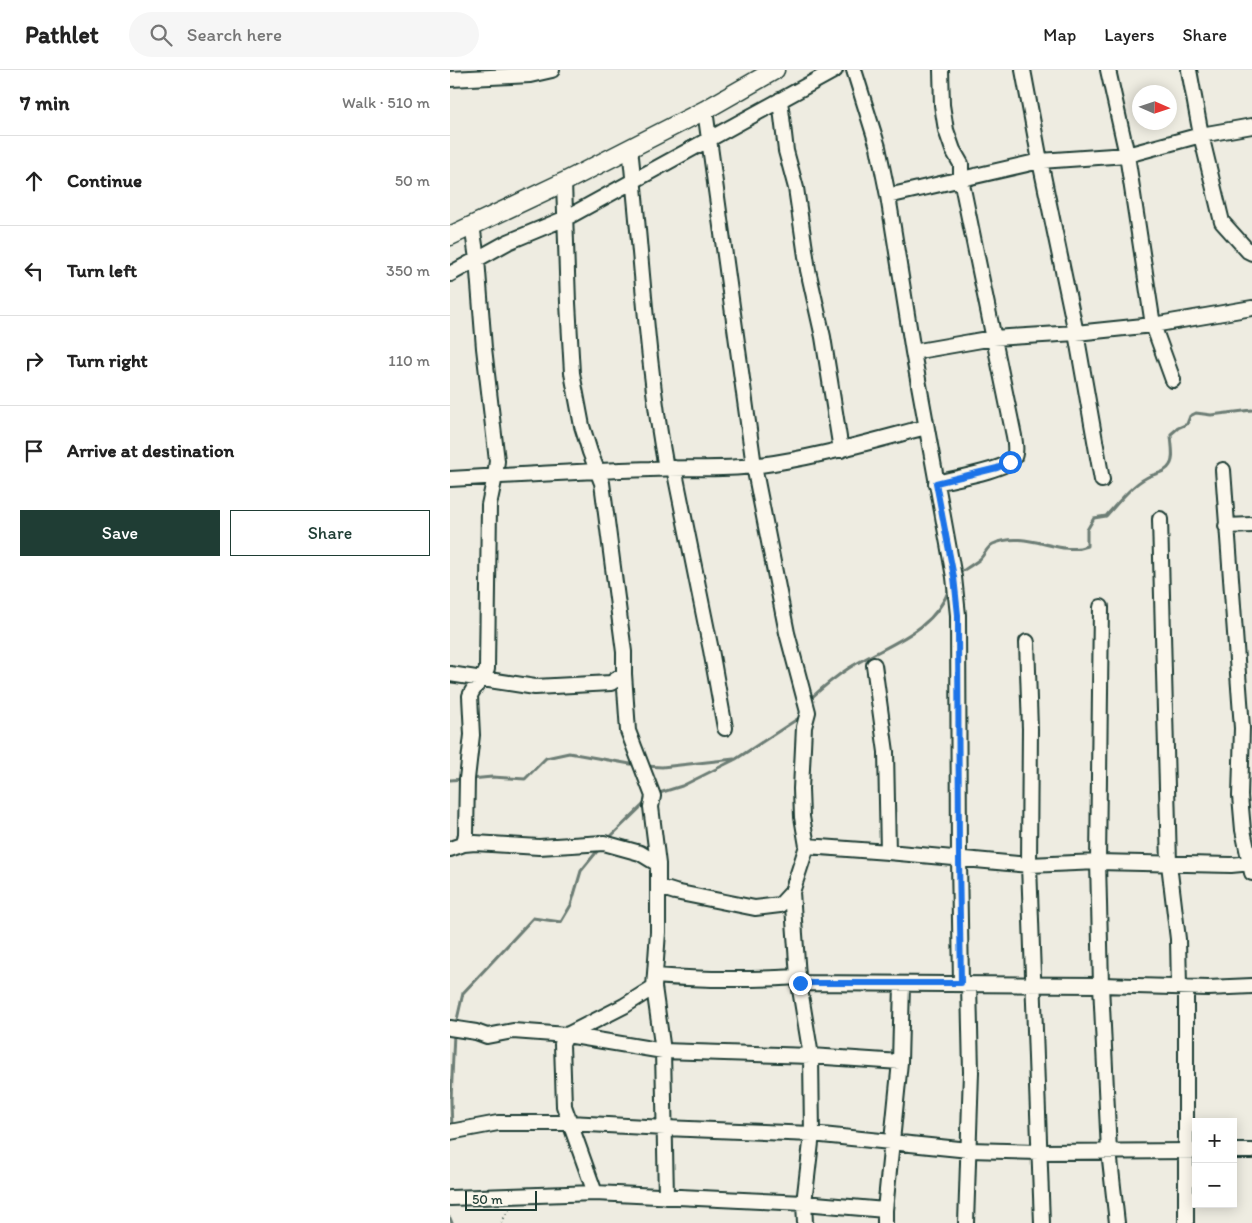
<!DOCTYPE html>
<html lang="en">
<head>
<meta charset="utf-8">
<style>
  body { margin:0; font-family:Itim,sans-serif; background:#f6f6f6; color:#222 }
  .controls { position:absolute; right:15px; bottom:15px; display:grid; overflow:hidden; border-radius:0px; box-shadow:0 2px 12px #0003 }
  .controls button { width:45px; height:45px; display:grid; place-items:center; padding:0; border:0; border-bottom:1px solid #e0e0e0; background:#fff; color:#222; font:25px sans-serif }
  .compass { position:absolute; left:682px; top:15px; width:45px; height:45px; border-radius:50%; background:#fff; box-shadow:0 2px 12px #0003; rotate:93deg }
  .scale { position:absolute; left:15px; bottom:12px; width:72px; box-sizing:border-box; padding-left:5px; border:2px solid #1f3d34; border-top:0; font-size:14px; line-height:18px; white-space:nowrap; color:#1f3d34; -webkit-text-stroke:4px #fbf7ec; paint-order:stroke }
  .stop { position:absolute; width:15px; height:15px; margin:-11px; border:4px solid #1a73e8; border-radius:50%; background:#fff }
  .stop.end { background:#1a73e8; border-color:#fff; box-shadow:0 1px 5px #0008 }
  .list { margin:0; padding:0; list-style:none }
  h2 { display:flex; justify-content:space-between; align-items:center; height:65px; margin:0; padding:0 20px; font-size:21px }
  h2 small { font-size:16px; font-weight:400; color:#767676 }
  .list li { display:grid; grid-template-columns:32px 1fr auto; gap:15px; align-items:center; box-sizing:border-box; height:90px; padding:0 20px; border-top:1px solid #e0e0e0 }
  .list b { display:block; font-size:19px; white-space:nowrap }
  .list em { font-size:16px; font-style:normal; color:#767676 }
  .actions { display:flex; gap:10px; padding:15px 20px }
  .actions a { flex:1; padding:11px 0; border:1px solid #1f3d34; border-radius:0px; text-align:center; font-size:18px; color:#1f3d34 }
  .actions .main { background:#1f3d34; color:#fff }
  .icon { flex:none; width:28px; height:28px; fill:none; stroke:currentColor; stroke-width:2; stroke-linecap:round; stroke-linejoin:round }
  .map { position:relative; flex:none; width:802px; height:1153px; overflow:hidden }
  header { display:flex; align-items:center; gap:30px; box-sizing:border-box; height:70px; padding:0 25px; background:#fff; border-bottom:1px solid #e0e0e0 }
  header strong { font-size:24px }
  nav { display:flex; gap:28px; margin-inline-start:auto; font-size:18px }
  .search { width:350px; height:45px; background:#f6f6f6; display:flex; align-items:center; gap:12px; box-sizing:border-box; padding:0 18px; border-radius:28px; color:#767676; font-size:19px }
  main { display:flex }
  aside { flex:1; background:#fff }
  .map>svg:first-child { display:block }
  .lines { fill:none; stroke-linecap:round; stroke-linejoin:round }
  .stream { stroke:#6c7d74; stroke-width:3 }
  .minor-casing { stroke:#1f3d34; stroke-width:18 }
  .major-casing { stroke:#1f3d34; stroke-width:21 }
  .path { stroke:#1f3d34; stroke-width:2; stroke-dasharray:1 4; stroke-linecap:butt }
  .minor { stroke:#fbf7ec; stroke-width:14 }
  .major { stroke:#fbf7ec; stroke-width:18 }
  .route { stroke:#1a73e8; stroke-width:6 }
</style>
</head>
<body>
<header>
<strong>Pathlet</strong>
<div class="search"><svg class="icon" aria-label="search" viewBox="0 0 24 24"><circle cx="10" cy="10" r="6"/><path d="M15 15l6 6"/></svg>Search here</div>
<nav><a>Map</a><a>Layers</a><a>Share</a></nav>
</header>
<main>
<aside>
<h2>7 min<small>Walk · 510 m</small></h2>
<ul class="list">
<li><svg class="icon" aria-label="ahead" viewBox="0 0 24 24"><path d="M12 20V5M6 11l6-6 6 6"/></svg><div><b>Continue</b></div><em>50 m</em></li>
<li><svg class="icon" aria-label="left" viewBox="0 0 24 24"><path d="M17 20v-9H6M10 6l-5 5 5 5"/></svg><div><b>Turn left</b></div><em>350 m</em></li>
<li><svg class="icon" aria-label="right" viewBox="0 0 24 24"><path d="M7 20v-9h11M14 6l5 5-5 5"/></svg><div><b>Turn right</b></div><em>110 m</em></li>
<li><svg class="icon" aria-label="arrive" viewBox="0 0 24 24"><path d="M6 21V4h12l-3 4 3 4H6"/></svg><div><b>Arrive at destination</b></div></li>
</ul>
<div class="actions"><a class="main">Save</a><a>Share</a></div>
</aside>
<div class="map">
<svg width="802" height="1153" viewBox="0 0 802 1153">
  <rect width="100%" height="100%" fill="#eeece1"/>
  <filter id="ink" filterUnits="userSpaceOnUse"><feTurbulence type="fractalNoise" baseFrequency=".02" numOctaves="2"/><feDisplacementMap in="SourceGraphic" scale="10" xChannelSelector="R" yChannelSelector="G"/><feConvolveMatrix kernelMatrix="1 2 1 2 8 2 1 2 1" color-interpolation-filters="sRGB"/></filter>
  <g filter="url(#ink)">
    <g class="lines">
      <!-- stream -->
      <path class="stream" d="M 508,504 C 515,499 524,494 530,489 C 535,484 537,477 543,474 C 577,459 609,487 637,476 L 637,460 L 644,448 L 656,446 C 667,434 682,415 696,408 C 704,403 715,404 720,395 C 725,388 721,373 721,364 L 728,358 L 737,354 L 740,346 L 746,343 L 761,345 L 802,340
        M 360,629 C 372,618 385,607 399,598 C 437,574 484,563 500,517
        M 195,696 L 212,697 L 284,689
        M 21,709 L 42,707 L 75,709 L 96,688 L 119,683 L 186,695
        M 0,710 L 14,709
        M 206,724 L 232,716 L 286,689 L 352,646
        M 157,770 L 197,731
        M 6,954 L 13,923 L 83,848 L 111,852 L 121,835 L 131,801 L 149,779
        M 2,1059 L 1,1030 L 4,963
        M 0,1072 L 2,1065
        M 0,1148 L 2,1153"/>
      <defs>
        <path id="minor" d="M 404,0 L 428,77 L 438,126 L 463,282 L 504,507 L 508,545 L 509,789 L 511,913
          M 573,0 L 590,91 L 626,263 L 652,410
          M 658,0 L 677,85 L 703,255 L 723,310
          M 739,0 L 751,65 L 772,152 L 798,181 L 802,183
          M 0,9 L 80,5 L 102,0
          M 330,30 L 336,81 L 346,118 L 358,200 L 373,267 L 391,380
          M 255,40 L 304,396 L 337,563 L 358,642 L 354,657 L 351,719 L 352,747 L 357,776 L 342,822 L 348,907 L 361,986 L 362,1064 L 354,1133 L 355,1153
          M 180,78 C 192,185 196,292 216,398
          M 114,112 L 118,233 L 122,303 L 132,356 L 140,382 L 152,413 L 174,582 L 174,604 L 178,661 L 203,726 L 201,737 L 208,794 L 208,862 L 204,917 L 213,981 L 216,1127
          M 438,126 L 590,91 L 677,85 L 751,65 L 802,56
          M 0,204 L 58,172 L 116,148 L 385,0
          M 463,282 L 543,268 L 626,263 L 703,255 L 802,238
          M 224,398 L 261,580 L 275,658
          M 773,400 L 792,658 L 790,726 L 793,760 L 802,803
          M 0,409 C 67,405 134,401 200,399 C 235,397 269,400 303,396 C 361,389 419,372 476,357
          M 486,413 C 501,409 555,400 563,389 C 567,383 565,373 564,366 L 511,109 L 511,94 L 503,80 L 496,60 L 492,35 L 491,0
          M 710,449 L 719,794 L 728,869 L 729,917
          M 776,456 L 802,455
          M 651,537 L 648,792 L 651,915 L 659,1081 L 667,1153
          M 577,572 L 580,659 L 579,795 L 592,1153
          M 424,595 L 436,682 L 438,782
          M 0,604 L 85,617 L 161,613 L 174,604
          M 14,774 L 16,764 L 17,709 L 22,665 L 20,626 C 24,615 33,611 37,599 L 39,435 L 45,406 L 47,391 L 34,278 L 27,189 L 22,155
          M 357,776 L 438,782 L 579,795 L 648,792 L 781,795 L 802,793
          M 0,779 L 14,774 L 25,773 L 89,777 L 154,773 L 190,783 L 208,794
          M 209,817 L 225,822 L 305,838 L 330,835 L 342,822
          M 205,906 C 253,910 300,910 348,907
          M 350,913 L 651,915 L 758,918 L 802,916
          M 0,958 L 26,962 L 37,966 L 63,961 L 117,965 L 213,981 L 361,986 L 450,992
          M 0,1062 L 48,1053 L 119,1053 L 215,1058 L 362,1064 L 519,1080 L 589,1082 L 746,1081
          M 783,1081 L 802,1081
          M 145,1123 L 114,1036 L 112,974 L 117,965 L 174,936 L 204,917
          M 0,1128 L 145,1123 L 354,1133 L 435,1140
          M 435,1153 L 435,1140 L 450,992 L 452,914
          M 516,1153 L 521,1002 L 519,914
          M 736,1153 L 736,917"/>
        <path id="major" d="M 0,166 L 114,112 L 255,40 L 325,0"/>
      </defs>
      <!-- minor casing -->
      <use href="#minor" class="minor-casing"/>
      <!-- major casing -->
      <use href="#major" class="major-casing"/>
      <!-- path -->
      <path class="path" d="M 51,1153 L 60,1138"/>
      <!-- minor -->
      <use href="#minor" class="minor"/>
      <!-- major -->
      <use href="#major" class="major"/>
    </g>
  </g>
  <g class="lines" filter="url(#ink)">
    <!-- route -->
    <path class="route" d="M 350,913 L 511,913 L 509,789 L 508,545 L 504,507 L 486,413 L 547,398 L 560,392"/>
  </g>
</svg>
<div class="controls">
<button>+</button>
<button>−</button>
</div>
<svg class="compass" viewBox="-18 -18 36 36"><path d="M0-13l5 13h-10z" fill="#e53935"/><path d="M0 13l5-13h-10z" fill="#767676"/></svg>
<div class="scale">50 m</div>
<div class="stop" style="left:560px;top:392px"></div>
<div class="stop end" style="left:350px;top:913px"></div>
</div>
</main>
</body>
</html>
